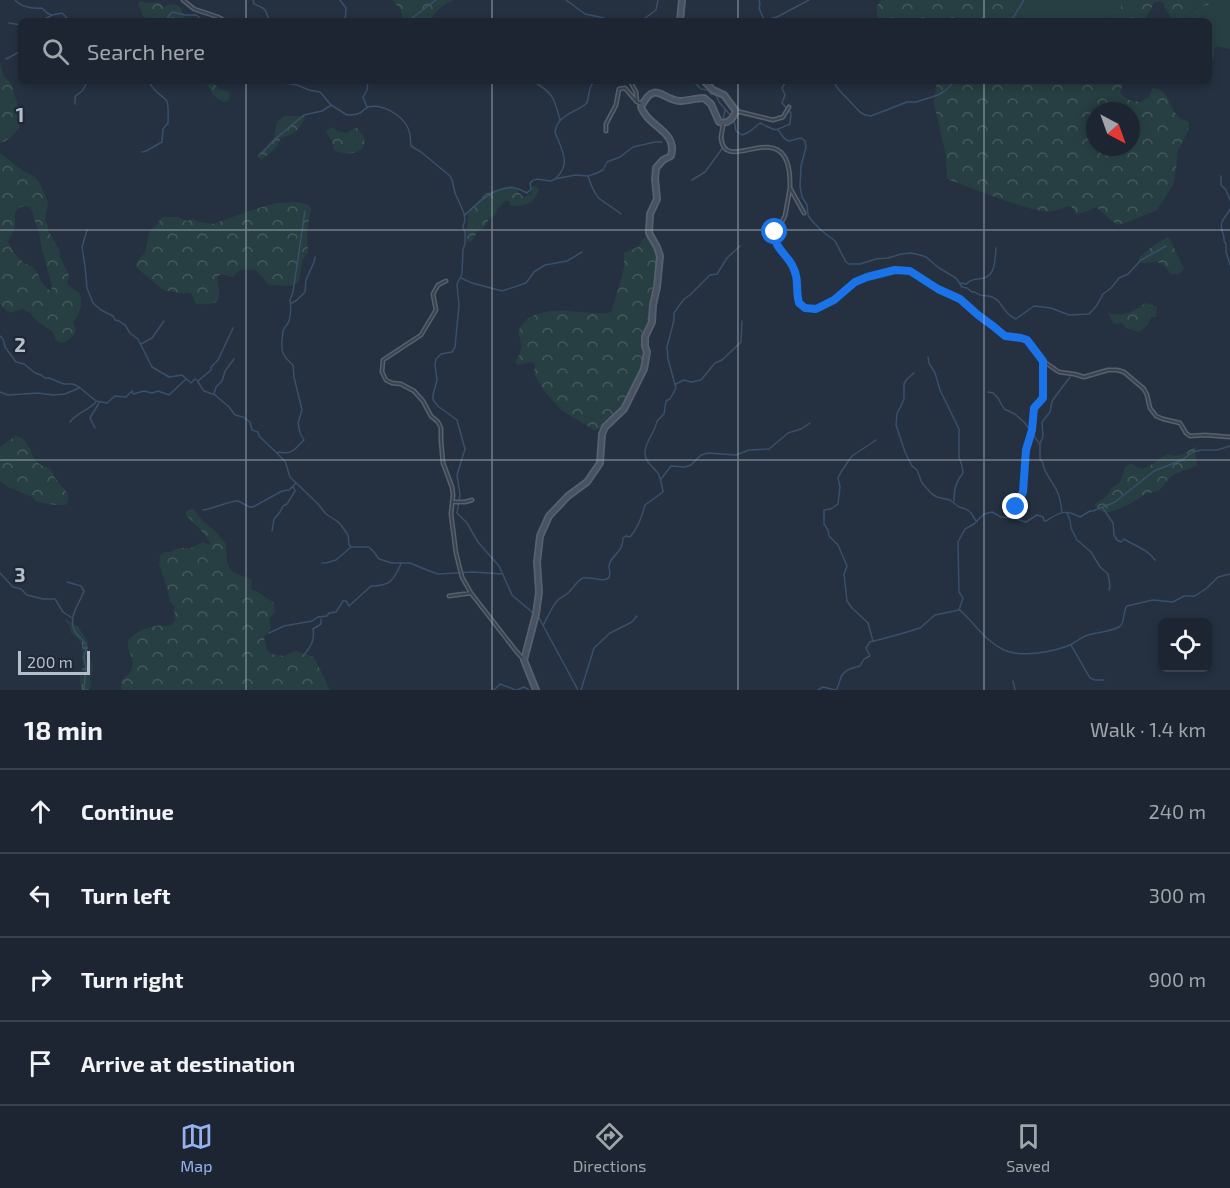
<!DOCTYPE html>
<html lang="en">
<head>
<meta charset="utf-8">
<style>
  body { margin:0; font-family:"Exo 2",sans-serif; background:#252d39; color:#f1f3f6 }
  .controls { position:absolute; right:18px; bottom:18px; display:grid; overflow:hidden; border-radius:9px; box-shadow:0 3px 9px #0003 }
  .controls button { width:54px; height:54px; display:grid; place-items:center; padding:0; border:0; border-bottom:2px solid #3a424d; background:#1c2531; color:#f1f3f6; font:30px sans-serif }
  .compass { position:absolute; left:1086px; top:102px; width:54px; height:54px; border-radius:50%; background:#1c2531; box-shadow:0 3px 9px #0003; rotate:139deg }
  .scale { position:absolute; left:18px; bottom:15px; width:72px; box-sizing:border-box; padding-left:6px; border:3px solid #b5becb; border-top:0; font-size:16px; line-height:21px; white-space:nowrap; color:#b5becb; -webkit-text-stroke:4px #1e2836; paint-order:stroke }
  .stop { position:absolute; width:18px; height:18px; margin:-14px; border:4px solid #1a73e8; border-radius:50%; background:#fff }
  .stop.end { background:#1a73e8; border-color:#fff; box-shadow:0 2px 6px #0008 }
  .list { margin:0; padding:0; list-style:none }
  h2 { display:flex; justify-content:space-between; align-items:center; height:78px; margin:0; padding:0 24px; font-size:26px }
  h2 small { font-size:20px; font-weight:400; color:#a0a5ab }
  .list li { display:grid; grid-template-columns:39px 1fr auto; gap:18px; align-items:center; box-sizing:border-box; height:84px; padding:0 24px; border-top:2px solid #3a424d }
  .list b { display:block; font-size:22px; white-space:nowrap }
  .list em { font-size:20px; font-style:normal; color:#a0a5ab }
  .icon { flex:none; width:33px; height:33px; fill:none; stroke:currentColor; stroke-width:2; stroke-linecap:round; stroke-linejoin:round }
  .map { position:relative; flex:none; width:1230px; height:690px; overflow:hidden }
  .search { position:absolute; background:#1c2531; box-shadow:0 3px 9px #0003; left:18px; right:18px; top:18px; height:66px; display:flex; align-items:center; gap:15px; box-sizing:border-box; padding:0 21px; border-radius:9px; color:#a0a5ab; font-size:22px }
  .sheet { height:414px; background:#1c2531 }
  nav { display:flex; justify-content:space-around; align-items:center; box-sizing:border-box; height:84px; border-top:2px solid #3a424d; background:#1c2531; font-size:16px; color:#a0a5ab }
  nav a { display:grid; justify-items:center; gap:3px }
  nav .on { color:#95b2f1 }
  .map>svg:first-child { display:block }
  .green { fill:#273f42 }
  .forest { fill:url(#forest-crowns); fill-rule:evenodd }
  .wetland { fill:url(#wetland-marsh) }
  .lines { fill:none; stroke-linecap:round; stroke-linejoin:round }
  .stream { stroke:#3a4f6a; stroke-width:1.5 }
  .street-casing { stroke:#57616e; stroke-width:5 }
  .secondary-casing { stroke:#57616e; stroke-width:8 }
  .street { stroke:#394350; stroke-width:2 }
  .secondary { stroke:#475263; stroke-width:4.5 }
  .route { stroke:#1a73e8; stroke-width:8 }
  .grid { fill:none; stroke:#b5becb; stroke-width:1.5; stroke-opacity:0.55 }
  .grid-label { font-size:20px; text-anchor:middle; font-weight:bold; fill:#b5becb; stroke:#1e2836; stroke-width:4.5; stroke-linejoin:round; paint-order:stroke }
</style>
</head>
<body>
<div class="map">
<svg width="1230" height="690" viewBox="0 0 1230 690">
  <defs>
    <pattern id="forest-crowns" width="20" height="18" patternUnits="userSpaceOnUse" patternTransform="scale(1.5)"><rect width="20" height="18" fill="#273f42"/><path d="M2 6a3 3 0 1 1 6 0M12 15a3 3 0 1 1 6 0" fill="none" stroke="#44595c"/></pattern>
    <pattern id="wetland-marsh" width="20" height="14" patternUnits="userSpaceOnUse" patternTransform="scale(1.5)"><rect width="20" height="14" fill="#273f42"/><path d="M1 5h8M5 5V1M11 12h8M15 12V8" fill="none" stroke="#44595c"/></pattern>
  </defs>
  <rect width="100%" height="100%" fill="#253141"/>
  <!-- green -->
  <path class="green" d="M 1014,0 L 1122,0 L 1123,2 L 1119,10 L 1110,12 L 1104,21 L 1023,21 L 1018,6 Z
    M 1215,0 L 1230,0 L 1230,49 C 1224,49 1220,44 1214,48 L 1214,58 L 1209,63 L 1209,21 L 1180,21 L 1198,7 L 1208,5 Z"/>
  <!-- forest -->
  <path class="forest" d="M 392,0 L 454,0 C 441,5 437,10 430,21 L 404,21 L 400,8 Z
    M 881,0 L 1014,0 L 1019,8 L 1023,21 L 877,21 L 877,6 Z
    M 1122,0 L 1215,0 L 1208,5 L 1197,7 L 1180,21 L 1174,21 L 1165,9 L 1164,4 L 1160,1 L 1154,3 L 1144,21 L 1104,21 L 1112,10 L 1119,10 L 1123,2 Z
    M 140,1 L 149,3 L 159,2 L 164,7 C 179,0 182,9 186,21 L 150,21 L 142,15 L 142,12 L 138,4 Z
    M 0,63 L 4,77 L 11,83 L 22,119 C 20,129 10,141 0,143 Z
    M 206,81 L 213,81 L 218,89 L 230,92 L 229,100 L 225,102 C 212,97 212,93 206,81 Z
    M 937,81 L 1124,81 L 1120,92 C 1125,100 1132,101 1140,102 L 1149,97 L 1153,88 C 1169,90 1168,103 1176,114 C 1179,119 1184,120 1189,122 L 1188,131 L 1178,150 L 1176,170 L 1173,185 L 1157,210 L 1128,222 L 1117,225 L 1096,207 L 1083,213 L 1076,214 L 1071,206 C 1064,207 1059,210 1052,211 C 1036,215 967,186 947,179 L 946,156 L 934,103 ZM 1095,111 L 1131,111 L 1131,147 L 1095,147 Z
    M 284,116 L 306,116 C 299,129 296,134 281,138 L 275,149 L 261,160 L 258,156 L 259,154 L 273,140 L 277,122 Z
    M 331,127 L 338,131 L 347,133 L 354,128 L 357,128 L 364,137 C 364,140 365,145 363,147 C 358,156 341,154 334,150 L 332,141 L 326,132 Z
    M 0,153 L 23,171 L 34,176 L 39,182 L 48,202 L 45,220 L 48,226 L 48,231 L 59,249 L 60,257 L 69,275 L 67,284 L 80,294 C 83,304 80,314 73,322 L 76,330 C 74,336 68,341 62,343 L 56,340 L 52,331 L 38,322 L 30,313 L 23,309 C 8,312 12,317 0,304 ZM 25,206 L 30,207 L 32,211 L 35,222 L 39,231 L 41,245 L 52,287 L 51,291 C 39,284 41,274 32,267 C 30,265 26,265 23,262 C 17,257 11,250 8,242 L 15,228 L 15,212 L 18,208 Z
    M 510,185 C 519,188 517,193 524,197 L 531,194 L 531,187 L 535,186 L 539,189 C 536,203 524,207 511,206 L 509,201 L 505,201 L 498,208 L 495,215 L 489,219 L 484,228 L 477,232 L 472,241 L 469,242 L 466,240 L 468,213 L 485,194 Z
    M 297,202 L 309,205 L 311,209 L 307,230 L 308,253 L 303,259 L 299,281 L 292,286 L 269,285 L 256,270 C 246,269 239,268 233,277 L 221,274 L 217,277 C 220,297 224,306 198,304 L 196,304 L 192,295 L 190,293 L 180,293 L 163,290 L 136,267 L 137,261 L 145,253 L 150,230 L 156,226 L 162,217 L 177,217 L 187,221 L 192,219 L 199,222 L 213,224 L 252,210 L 276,203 Z
    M 649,234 L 659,256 L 655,275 L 654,306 L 647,333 L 644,370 L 619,414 L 599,429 L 594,430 L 561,410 L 544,391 L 534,374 L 535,364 L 532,362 L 518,365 L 515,362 C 523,351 522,344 518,332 C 532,301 572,313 598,313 C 604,313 607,315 612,311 L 624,268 L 624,253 L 638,247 L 642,240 Z
    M 1169,237 L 1184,269 L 1178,274 L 1172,274 C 1168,271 1164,265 1160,263 C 1152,260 1147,266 1139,262 L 1139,258 C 1148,249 1157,242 1169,237 Z
    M 1146,303 L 1157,307 L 1156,317 L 1151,317 L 1148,325 L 1139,332 L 1126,328 L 1122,323 L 1114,324 L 1108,313 C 1126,317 1132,312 1146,303 Z
    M 16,436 C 30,439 29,453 37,462 C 41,466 46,467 51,469 L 55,478 L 68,494 L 68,502 L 65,505 L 56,505 L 37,502 L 32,497 L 6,486 L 0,481 L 0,447 L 8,441 Z
    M 1197,447 L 1195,451 L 1197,465 C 1188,470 1179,471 1171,477 C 1165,481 1164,487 1158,491 C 1153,493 1149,492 1144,495 C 1132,503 1121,509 1106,513 L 1100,511 L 1095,506 L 1095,504 L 1103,499 L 1110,492 L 1111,488 L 1118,484 L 1121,480 L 1125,467 L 1131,463 C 1134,465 1137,468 1140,468 C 1148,470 1160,457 1168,454 C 1181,460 1186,449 1197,447 Z
    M 193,509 L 202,520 L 215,531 L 226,544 L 227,562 L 230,569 L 233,572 L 252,580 L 251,589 L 258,592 L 274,603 L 275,612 L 269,619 L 271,629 L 264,638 L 267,650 L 271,654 L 284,656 L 295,651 L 314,657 L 330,690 L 122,690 C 118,677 126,680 131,670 C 136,658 127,653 128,642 C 129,635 149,626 156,626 C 160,625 165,626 170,626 L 175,621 L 174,606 L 170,602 L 167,587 L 159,564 L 160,556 L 165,552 L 171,552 L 178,548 L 191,548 L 203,542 L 211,545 C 205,532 195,525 186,515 L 186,511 Z"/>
  <!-- wetland -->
  <path class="wetland" d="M 66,619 L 79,628 L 88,642 L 87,647 L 93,669 L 90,679 L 91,684 L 89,690 L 82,690 C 80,684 79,678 81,671 C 82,669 83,668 84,667 C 84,663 82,660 82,657 C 83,642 83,643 71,633 L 70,626 L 65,621 Z"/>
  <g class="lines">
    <!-- stream -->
    <path class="stream" d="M 15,0 C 21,7 33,9 42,8 L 47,13 L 52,15
      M 253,0 L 254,4 C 270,11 263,8 270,21
      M 340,0 L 346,8 L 345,21
      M 566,0 L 585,14 L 604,18 L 608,21
      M 759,0 L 760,3 L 759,8 L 764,20
      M 764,20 L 777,17 L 809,0
      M 41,21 L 52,15 L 62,13 L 70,21
      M 165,21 L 172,12 L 185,15 L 196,15 L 199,17 L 199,21
      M 408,21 L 436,0
      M 641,21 L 656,10 L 658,0
      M 1011,21 L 1024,0
      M 9,23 L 21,25
      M 6,59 L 21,51
      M 281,81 L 285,83 L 297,85 L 309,90 L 320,92 L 331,105 L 347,115 C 351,115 356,115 360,113 C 363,111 366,108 368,107 C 382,103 402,115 408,128 C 411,134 410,139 411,146 L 421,152 L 450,176 L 452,180 L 455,193 L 464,213 L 465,220 L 463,227 L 465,232 L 465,244 L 463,249 L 462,274 L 457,284 L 459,305 L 455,347 L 452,352 L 441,354 L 436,359 L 435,365 L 437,380 L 433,395 L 433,400 L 439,407 L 457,420 L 465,449 L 457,475 L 460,494 L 457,513 L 467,523 L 478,542 L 499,566 L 512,595 L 533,613
      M 533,81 C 554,94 554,98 560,120
      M 693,81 L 701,89 L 708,90 L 711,94 L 716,95 L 719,102 L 731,116
      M 833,81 L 839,90 L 860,112 L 865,115 L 871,116 L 907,102 L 916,102 L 938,95 L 946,90 L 955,81
      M 75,104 C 75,93 75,97 82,91 C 84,89 86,84 88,81
      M 367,107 L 363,97 L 367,90 L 368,81
      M 723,120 L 725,110
      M 734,120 L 736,131 L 742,135 L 749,132 L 760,123 C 777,131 772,132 790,124 L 791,113 L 782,103 L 785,95 L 782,88 L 784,85 L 784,81
      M 778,130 L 785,139 L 789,141 L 801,138 L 805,141 L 806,147 L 801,166 L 800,186 L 802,197 L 807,205 L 808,215 L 812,221 L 822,231 L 835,241 L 846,262 L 849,264 L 860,264 L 876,259 L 888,258 L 901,254 L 911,253 L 920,255 L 926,257 L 939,268 L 956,278 L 962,287 L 967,288 L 972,292 L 975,292 C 983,299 986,293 994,298 C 1003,302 1002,313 1016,319 L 1034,306 L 1051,308 L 1069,315 L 1089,314 L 1097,305 L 1103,294 L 1111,288 L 1119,278 L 1128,274 L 1141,260 L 1166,246
      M 142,152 L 146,151 L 162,142 L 163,129 L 168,123 C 168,116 169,108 167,101 C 161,94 153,92 149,81
      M 263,152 L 274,140 L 304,115 L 322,111 L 330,106
      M 588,176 C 591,184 593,193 600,199 C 606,204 614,208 621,214
      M 1221,176 L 1221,185 L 1226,190 L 1230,200
      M 556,178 C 572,163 561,149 555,132 C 557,115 575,113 587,103 L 590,88 L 594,81
      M 692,180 L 705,172 L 724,146 L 723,134
      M 1230,209 C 1228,214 1224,217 1222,222 C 1219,228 1225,234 1224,241 L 1226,244 L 1226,252 L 1230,265
      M 465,215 C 477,203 495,186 514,188 C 518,188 523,191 527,193 L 531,189 L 530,183 C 536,176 543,181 551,181 L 555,179 L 575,175 L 588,176 L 597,173 L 603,170 L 607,162 L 620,157 L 633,147 L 655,142 L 662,142
      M 87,230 L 82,247 L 85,266 L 87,288 L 93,303 L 101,310 L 113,316 L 115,320 L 119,321 L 125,325 L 130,333 L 138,339 L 152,367 L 169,377 L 182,375 L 191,383 L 195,379 L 198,381 L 211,370 L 211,367 L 218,360 L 233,328
      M 461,278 L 472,283 L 502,291 L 526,283 L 534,272 L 545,265 L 567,261 L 582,252
      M 961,283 L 966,284 C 972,278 977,280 984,278 C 996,275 995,257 996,248
      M 292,303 L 297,300 L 305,292 L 306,280 L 314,262 L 315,257
      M 0,336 L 3,339 L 5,347 L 16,362 L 24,364 L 35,373 L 41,375 L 45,378 L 49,378 L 64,384 L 73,384 L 79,387 L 96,401 L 107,403 L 115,396 L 126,397 L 132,391 L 133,394 L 144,391 L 152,393 L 158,391 L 169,395 L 186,379
      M 141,344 L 152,338 L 164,321
      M 928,357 L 929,363 L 935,373 L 940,390 L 959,429 L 959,457 L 962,466 L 963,473 C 956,481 954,489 954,501
      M 914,373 L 907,379 L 904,384 L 904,399 L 897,414 L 896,425 L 905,452 L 912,466 L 917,470 L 922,483 L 932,494 L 937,497 L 950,500 L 959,507 L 966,509 L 971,513 L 976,521
      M 198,382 L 204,391 L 215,395 L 229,407 L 235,415 L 243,417 L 250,422 L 252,430 L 258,432 L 259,436 L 285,461 L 290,477 L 318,504 L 326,514 L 338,522 L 341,525 L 348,535 L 349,544 L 351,547
      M 676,384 L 684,380 L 691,382 L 701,380 L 715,363 L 722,360 L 741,342 L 742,321
      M 0,392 L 8,395 L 38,393 L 53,395 L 65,394 L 79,388
      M 988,392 L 993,393 L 998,398 L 1004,409 L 1015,414 L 1025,423 L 1039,443
      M 214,394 L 216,387 L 222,381 L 225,371 L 234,359
      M 70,422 C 77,412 88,411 96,402
      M 95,428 L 90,418 L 99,403
      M 277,453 L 279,452 C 292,455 295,449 304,440 L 300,433 L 298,423 L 302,410 L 294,377 L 293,365 C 283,356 281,353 282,340 C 283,337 282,334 283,331 C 284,328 286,326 288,323 C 291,318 291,305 290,300 L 293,292 L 305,211
      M 661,479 L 671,466 L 685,467 L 691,465 L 701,455 L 708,453 L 736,455 L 749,450 L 769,449 L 788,433 L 801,429 L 810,423
      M 1103,508 L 1113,523 L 1114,535 L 1117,540 L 1121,542 L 1124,539 C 1135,546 1147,549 1155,560
      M 203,510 C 212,509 232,500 238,501 C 245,503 244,507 253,507 L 282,491 L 289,490 L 296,483
      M 1062,512 C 1061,504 1060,497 1057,491 C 1052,480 1044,474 1043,463 L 1040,459 L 1040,444 L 1043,436 L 1042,422 L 1050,412 L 1052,401 L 1070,377
      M 1067,513 L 1070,520 L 1071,528 L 1077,540 L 1091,552 L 1100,567 L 1108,574 L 1110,585 L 1109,590
      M 272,531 L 274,519 L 280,512 L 283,506 L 287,504 L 295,491 L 293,486
      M 322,563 L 326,563 L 336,560 L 351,547 L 369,547 L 374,552 L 379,559 L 392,563 L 410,563 L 427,570 L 438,574 L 473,572 L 503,574
      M 0,573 L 13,587 L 21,589 L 27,595 L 43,599 L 55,599 L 63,612 L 72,618
      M 67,582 L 81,586 L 84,591 C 80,603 67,617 75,632 C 79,637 84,640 87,647 L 84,657 L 86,668 L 84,690
      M 959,610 L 963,598 L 959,592 L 958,542 L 965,529 L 974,524 L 984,514 L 992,512 L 1001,517 L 1012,518 L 1026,522 L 1037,515 L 1043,517 L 1044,521 L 1046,521 C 1059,512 1066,509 1080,517 L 1090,511 L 1093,511 L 1115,502 L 1154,471 L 1182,460 L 1193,452 L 1201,450 L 1217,450 L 1230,446
      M 960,610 C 975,624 985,641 1004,650 C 1021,658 1055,652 1072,644 C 1077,641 1082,637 1088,635 C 1098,632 1109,632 1119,627 C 1126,623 1122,612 1127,606 L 1153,600 L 1173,602 L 1184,596 L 1195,596 L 1207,588 L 1218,577 L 1230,574
      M 538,616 L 578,690
      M 544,624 C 548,616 552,606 558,600 C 562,596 567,595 570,591 C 574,587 577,581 583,578 C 590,576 602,582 607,579 C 612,576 609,571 609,566 C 610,555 623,554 623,538 L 626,536 L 630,537 C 638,528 642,517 645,505 L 663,492 C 662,486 661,479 658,473 C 653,467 645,462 645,453 C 645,441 655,433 657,421 L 664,414 L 666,401 L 670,399 L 676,388 L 668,359 L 667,347 L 674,320 L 674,313 L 684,299 L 690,295 L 710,275 L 717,274 L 727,258 L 740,246
      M 269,633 L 284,626 L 312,621 L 318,617 L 327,616 L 329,613 L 336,612 L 343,601 L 346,601 L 349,606 L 371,586 C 390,586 393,581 401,564
      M 873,641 L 868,623 L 852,608 L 847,601 L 844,574 L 847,566 L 838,545 L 829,536 L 828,530 L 824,524 L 824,510 L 831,509 L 838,504 L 840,487 L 838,478 L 841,472 L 852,456 L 876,440
      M 1071,645 L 1090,678 L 1095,680 L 1104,680
      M 304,655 C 311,646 315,640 313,629 L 321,624 L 321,619
      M 1013,681 L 1015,690
      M 494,690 L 500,684 L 516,690
      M 517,690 L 524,687 L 529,690
      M 581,690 L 594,648 L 610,633 L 632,622 L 637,616
      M 818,690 L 823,687 L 835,690
      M 836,690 C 840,685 839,680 842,675 C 846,669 853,668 860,666 L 864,659 L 870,656 L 866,648 L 870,642 L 897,635 L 920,628 L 935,615 L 959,610"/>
    <defs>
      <path id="street" d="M 183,0 L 194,9 L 218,17 L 225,21
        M 630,81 L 636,92 L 637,102
        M 736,111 L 773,120 L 783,117 L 789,107
        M 723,124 C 723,128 721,134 721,138 C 724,171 767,131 784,156 C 790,165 790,178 790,188
        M 606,131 L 606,124 L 616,105 L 619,89 L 625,88 L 637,102 L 642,104
        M 804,213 L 790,188 L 785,216 L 774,236 C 777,250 791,259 796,273 C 800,284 795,296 801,306 L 811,309 L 820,308 L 834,300 L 855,282 L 867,277 L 895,270 L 910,271 L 938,289 L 960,299 L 978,315 L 993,325 L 1005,336 L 1021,338 L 1027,340 L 1043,361 L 1059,372 L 1074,374 L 1084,377 L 1108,370 L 1117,370 L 1124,372 L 1144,389 L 1147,395 L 1150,408 L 1156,416 L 1163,419 L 1180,423 L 1186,433 L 1190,436 L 1205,435 L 1230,437
        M 446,281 L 438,285 L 433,294 L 436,310 L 421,335 L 383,360 L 382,372 L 386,380 L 392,383 L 401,384 L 414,391 L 423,401 L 431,416 L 438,422 L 441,428 L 441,441 L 443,463 L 452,487 L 453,495 L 451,514 L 456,553 L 462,577 L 471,593 L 516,651 L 524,660
        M 452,502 L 465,502 L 472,500
        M 1016,507 L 1023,492 L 1026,450 L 1032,430 L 1033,408 L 1043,398 L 1043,361
        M 449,596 L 471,593"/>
      <path id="secondary" d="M 680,21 L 682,0
        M 536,690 L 524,660 L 536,614 L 539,592 L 537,562 L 540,536 L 549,516 L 568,496 L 587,482 L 600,463 L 602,434 L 605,427 L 624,409 L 644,369 L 647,352 L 645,346 L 645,337 L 652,322 L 653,305 L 657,287 L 660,256 L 657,247 L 649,233 L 650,214 L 657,199 L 655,179 L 656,168 L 663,160 L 671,156 C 678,131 648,127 641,107 C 655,79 662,100 680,101 C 687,101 696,98 704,98 L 711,104 L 719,122 C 727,125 733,119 736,111 L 724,95 L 713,90 L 704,81"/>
    </defs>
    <!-- street casing -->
    <use href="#street" class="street-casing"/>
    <!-- secondary casing -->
    <use href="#secondary" class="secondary-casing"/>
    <!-- street -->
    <use href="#street" class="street"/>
    <!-- secondary -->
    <use href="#secondary" class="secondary"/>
  </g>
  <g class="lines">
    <!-- route -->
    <path class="route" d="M 775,232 C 772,245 786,254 792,265 C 800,280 795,288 799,303 L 805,308 L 816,309 L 834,300 L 855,282 L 867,277 L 895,270 L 910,271 L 938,289 L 960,299 L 978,315 L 993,326 L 1005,336 L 1021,338 L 1027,340 L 1043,361 L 1043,398 L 1034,408 L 1032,430 L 1026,450 L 1023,492 L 1016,507"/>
  </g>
  <!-- grid -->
  <path class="grid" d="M 246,0 L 246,21M 492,0 L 492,21M 738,0 L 738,21M 984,0 L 984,21M 246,81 L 246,690M 492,81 L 492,690M 738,81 L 738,690M 984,81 L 984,690M 0,230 L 1230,230M 0,460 L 1230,460"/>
  <g class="grid-label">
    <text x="20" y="122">1</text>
    <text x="20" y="352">2</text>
    <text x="20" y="582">3</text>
  </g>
</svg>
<div class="controls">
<button><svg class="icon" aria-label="locate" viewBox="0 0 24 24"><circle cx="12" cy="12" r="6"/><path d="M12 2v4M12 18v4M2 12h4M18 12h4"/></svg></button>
</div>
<svg class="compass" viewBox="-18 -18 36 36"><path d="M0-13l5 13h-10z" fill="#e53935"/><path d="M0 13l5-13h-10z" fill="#a0a5ab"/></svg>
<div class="scale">200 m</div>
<div class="stop" style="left:775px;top:232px"></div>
<div class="stop end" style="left:1016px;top:507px"></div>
<div class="search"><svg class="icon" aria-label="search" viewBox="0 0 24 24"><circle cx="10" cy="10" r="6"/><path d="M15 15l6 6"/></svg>Search here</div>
</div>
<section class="sheet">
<h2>18 min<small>Walk · 1.4 km</small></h2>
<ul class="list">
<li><svg class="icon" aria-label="ahead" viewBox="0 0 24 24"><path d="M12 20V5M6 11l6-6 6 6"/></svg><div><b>Continue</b></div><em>240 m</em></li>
<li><svg class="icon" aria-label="left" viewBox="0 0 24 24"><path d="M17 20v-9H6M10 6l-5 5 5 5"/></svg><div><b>Turn left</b></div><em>300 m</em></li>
<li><svg class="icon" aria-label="right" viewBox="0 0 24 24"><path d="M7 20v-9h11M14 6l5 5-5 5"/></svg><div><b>Turn right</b></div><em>900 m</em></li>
<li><svg class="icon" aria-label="arrive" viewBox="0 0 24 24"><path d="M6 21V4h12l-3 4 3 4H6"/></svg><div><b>Arrive at destination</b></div></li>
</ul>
</section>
<nav>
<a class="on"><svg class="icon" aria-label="map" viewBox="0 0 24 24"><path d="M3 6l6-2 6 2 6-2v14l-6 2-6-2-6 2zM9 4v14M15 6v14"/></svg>Map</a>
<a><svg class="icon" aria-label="directions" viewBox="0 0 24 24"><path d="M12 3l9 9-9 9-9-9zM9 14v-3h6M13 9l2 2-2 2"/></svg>Directions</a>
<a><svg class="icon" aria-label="saved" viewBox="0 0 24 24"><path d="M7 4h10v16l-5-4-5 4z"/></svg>Saved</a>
</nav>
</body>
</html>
